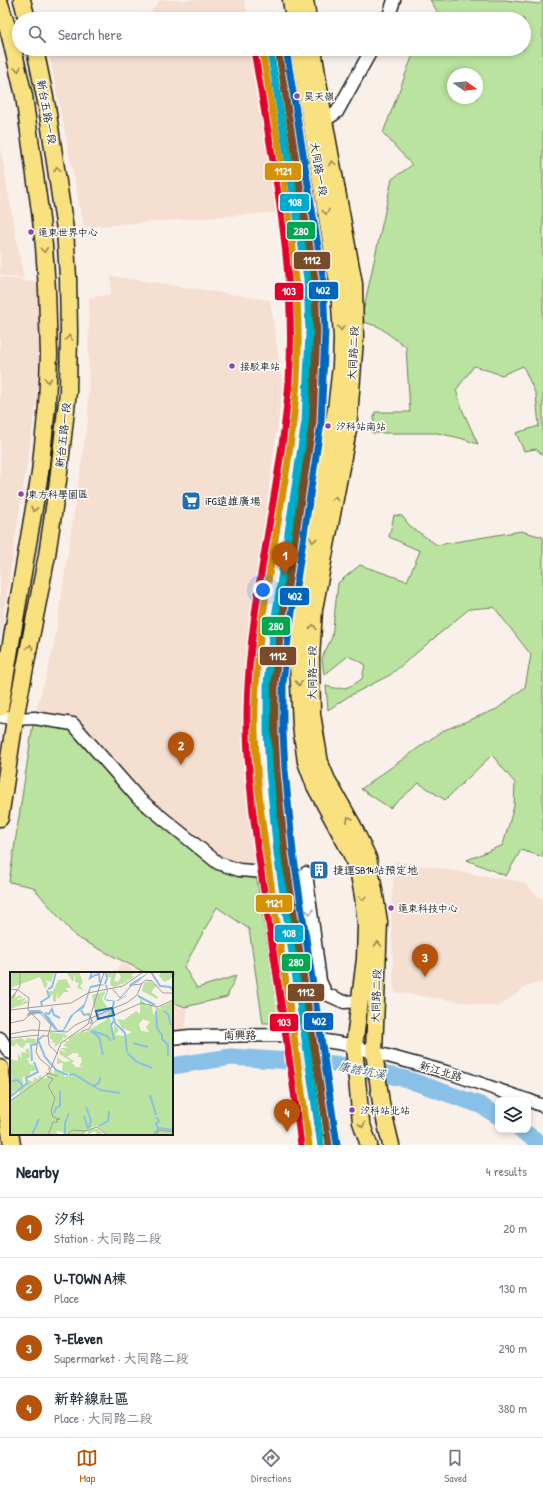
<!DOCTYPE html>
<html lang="en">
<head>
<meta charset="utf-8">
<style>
  body { margin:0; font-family:"Patrick Hand","LXGW WenKai TC",sans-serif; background:#f6f6f7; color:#1f2937 }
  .controls { position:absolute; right:12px; bottom:12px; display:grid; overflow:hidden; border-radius:8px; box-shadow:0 2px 6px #0003 }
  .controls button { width:36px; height:36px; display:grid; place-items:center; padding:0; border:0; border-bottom:1px solid #e0e1e3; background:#fff; color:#1f2937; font:20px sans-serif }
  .compass { position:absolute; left:447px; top:68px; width:36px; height:36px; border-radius:50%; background:#fff; box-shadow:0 2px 6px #0003; rotate:104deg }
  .you { position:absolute; left:263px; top:590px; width:14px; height:14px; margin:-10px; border:3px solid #fff; border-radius:50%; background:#1a73e8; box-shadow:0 0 0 6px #1a73e833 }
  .badge { display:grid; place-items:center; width:26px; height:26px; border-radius:50%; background:#b45309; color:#fff; font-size:13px; font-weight:700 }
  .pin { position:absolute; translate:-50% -33px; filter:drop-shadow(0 1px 2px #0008) }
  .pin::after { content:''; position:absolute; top:21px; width:14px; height:12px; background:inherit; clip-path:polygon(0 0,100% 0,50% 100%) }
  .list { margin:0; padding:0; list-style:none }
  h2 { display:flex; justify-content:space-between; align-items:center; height:52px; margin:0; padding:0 16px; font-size:17px }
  h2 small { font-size:13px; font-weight:400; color:#747a83 }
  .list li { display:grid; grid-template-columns:26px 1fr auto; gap:12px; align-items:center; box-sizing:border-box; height:60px; padding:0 16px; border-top:1px solid #e0e1e3 }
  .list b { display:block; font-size:15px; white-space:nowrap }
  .list p { margin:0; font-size:13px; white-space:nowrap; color:#747a83 }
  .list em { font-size:13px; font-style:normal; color:#747a83 }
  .icon { flex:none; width:22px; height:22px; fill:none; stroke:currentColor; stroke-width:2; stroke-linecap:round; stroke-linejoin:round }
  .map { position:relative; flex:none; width:543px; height:1145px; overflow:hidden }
  .search { position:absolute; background:#fff; box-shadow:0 2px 6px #0003; left:12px; right:12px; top:12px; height:44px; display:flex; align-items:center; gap:10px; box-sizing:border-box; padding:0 14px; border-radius:22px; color:#747a83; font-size:15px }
  .sheet { height:292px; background:#fff }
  nav { display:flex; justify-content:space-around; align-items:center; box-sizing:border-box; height:56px; border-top:1px solid #e0e1e3; background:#fff; font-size:11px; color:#747a83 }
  nav a { display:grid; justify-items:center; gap:2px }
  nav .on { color:#b45309 }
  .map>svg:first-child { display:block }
  .built { fill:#f4dfd1 }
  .green { fill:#bae39f; stroke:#6b805e; fill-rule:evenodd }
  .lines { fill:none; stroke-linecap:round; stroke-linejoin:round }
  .river { stroke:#89c0e7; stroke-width:17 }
  .minor-tunnel { stroke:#d9d0cb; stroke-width:12; stroke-dasharray:12 6; stroke-linecap:butt }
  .minor-casing { stroke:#1c1c1c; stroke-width:15 }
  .major-casing { stroke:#1c1c1c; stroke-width:19 }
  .minor { stroke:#fff; stroke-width:12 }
  .major { stroke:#fae180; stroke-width:16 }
  .rail-1-casing { stroke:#fff; stroke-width:10 }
  .rail-2-casing { stroke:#fff; stroke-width:10 }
  .rail-3-casing { stroke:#fff; stroke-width:10 }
  .rail-4-casing { stroke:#fff; stroke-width:10 }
  .rail-5-casing { stroke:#fff; stroke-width:10 }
  .rail-6-casing { stroke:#fff; stroke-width:10 }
  .rail-1 { stroke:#00a651; stroke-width:7 }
  .rail-2 { stroke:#7a4b2a; stroke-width:7 }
  .rail-3 { stroke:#00a9ce; stroke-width:7 }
  .rail-4 { stroke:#0065bd; stroke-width:7 }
  .rail-5 { stroke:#d69104; stroke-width:7 }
  .rail-6 { stroke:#e4002b; stroke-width:7 }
  .oneway { stroke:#968853 }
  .oneway2 { stroke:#999 }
  .bus-dot { fill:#8e44ad; stroke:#fff; stroke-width:1.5 }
  .labels { text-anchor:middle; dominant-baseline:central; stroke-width:3; stroke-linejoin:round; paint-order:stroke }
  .bus-label { font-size:10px; fill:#1c1c1c; stroke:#fff; text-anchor:start }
  .street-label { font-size:11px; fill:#1c1c1c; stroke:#fff }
  .poi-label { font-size:11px; fill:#1c1c1c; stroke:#fff; text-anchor:start }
  .water-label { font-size:12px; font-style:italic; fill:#485e6d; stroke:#fff }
  .inset-river { fill:none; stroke:#89c0e7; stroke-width:2 }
  .inset-road { fill:none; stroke:#a19b98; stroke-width:1 }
  .view { fill:#1f6fb2; fill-opacity:0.15; stroke:#1f6fb2; stroke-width:2 }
  .inset-edge { fill:none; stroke:#1c1c1c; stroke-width:2 }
  .line-badge { stroke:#fff; stroke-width:1.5 }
  .badge-label { font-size:11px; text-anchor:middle; font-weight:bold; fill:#fff }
</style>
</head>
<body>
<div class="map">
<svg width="543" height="1145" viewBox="0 0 543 1145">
  <rect width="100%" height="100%" fill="#faf0ea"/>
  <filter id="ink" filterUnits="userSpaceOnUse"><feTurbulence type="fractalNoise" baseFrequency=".025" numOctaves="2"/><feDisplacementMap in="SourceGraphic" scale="8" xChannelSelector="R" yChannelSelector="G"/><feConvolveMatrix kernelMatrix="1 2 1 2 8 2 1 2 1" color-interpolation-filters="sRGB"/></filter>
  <g filter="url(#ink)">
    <!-- built -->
    <path class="built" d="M 160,0 L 244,0 L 248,19 L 123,19 L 150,13 Z
      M 48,49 L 253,49 L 282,212 L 84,227 Z
      M 0,147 L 24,279 L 0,275 Z
      M 111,276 L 270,300 L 283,385 L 246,657 L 243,771 L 263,872 L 218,863 L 34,718 L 53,651 L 88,419 L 89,298 L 111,294 Z
      M 0,277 L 39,283 L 42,339 L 37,398 L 0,637 Z
      M 395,861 L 523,882 L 543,900 L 543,982 L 527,986 L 498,1007 L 394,992 L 391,908 Z
      M 121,962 L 138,973 L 116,973 Z
      M 172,1004 L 188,1010 L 185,1030 L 172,1032 Z"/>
    <!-- green -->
    <path class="green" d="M 430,0 L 505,0 L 539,4 L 543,0 L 543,455 L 536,449 L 524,451 L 516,433 L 539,426 L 536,395 L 523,366 L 502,375 L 474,366 L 456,390 L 462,409 L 478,444 L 460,438 L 437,433 L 372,433 L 375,412 L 410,412 L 406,347 L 379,327 L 361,321 L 392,179 L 412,165 L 383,133 L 414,52 L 423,49 L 524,49 L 524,19 L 442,19 ZM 453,74 L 477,74 L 477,98 L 453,98 Z
      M 394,515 L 402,516 L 411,527 L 437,545 L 521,531 L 543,537 L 543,857 L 521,850 L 506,876 L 467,860 L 503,845 L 514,806 L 515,783 L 492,755 L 445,800 L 419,783 L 390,808 L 361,789 L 442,731 L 497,709 L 525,687 L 531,655 L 494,607 L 469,609 L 390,675 L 349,696 L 328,710 L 326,686 C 342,691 349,688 362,679 L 365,664 L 348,656 L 324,675 L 322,658 L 332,637 L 338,583 L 360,565 L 407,581 L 420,551 L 389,537 Z
      M 34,718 L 73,724 L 136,796 L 218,863 L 263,872 L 289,1035 L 280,1023 L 263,1023 L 249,929 L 217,907 L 184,967 L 197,988 L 236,976 L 227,997 L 185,1007 L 172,1002 L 172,973 L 146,973 L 76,937 L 33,887 L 9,882 Z"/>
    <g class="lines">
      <!-- river -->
      <path class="river" d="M 172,1066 L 231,1057 L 335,1064 L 406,1079 L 480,1105 L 498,1116
        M 521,1130 L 543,1145"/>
      <!-- minor-tunnel -->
      <path class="minor-tunnel" d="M 263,872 L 306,873"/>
      <defs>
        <path id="minor" d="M 388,19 L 394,0
          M 317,120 C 325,120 330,118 337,112 L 372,49
          M 0,716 L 15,719 L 34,718 L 73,724 L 138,798 L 218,863 L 239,870 L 263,872
          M 263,872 L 289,1035
          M 306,873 L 320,981 L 326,994 L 344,1002 L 361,1001
          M 0,1038 L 9,1052 L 11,1053
          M 172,1038 L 190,1036 L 289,1035 L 344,1044 L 450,1073 L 527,1100
          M 528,1100 L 543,1106"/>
        <path id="major" d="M 22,0 L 27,19
          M 291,0 L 294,19
          M 305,0 L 308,19
          M 0,4 L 10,36 L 24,96 L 40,211 L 44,246 L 47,289 L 49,355 L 47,406 L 40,473 L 0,708
          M 299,49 L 339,289 L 342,338 L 341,366 L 336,410 L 302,602 L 298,663 L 301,726 L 306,762 L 315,786 L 351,853 L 359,875 L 363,896 L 366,925 L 365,959 L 354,1047 L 361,1122 L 369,1145
          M 313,49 L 324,120 L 354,284 L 355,339 L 348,430 L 314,609 L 311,658 L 312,714 L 320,763 L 327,780 L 352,824 L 368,858 L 375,896 L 379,922 L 374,1052 L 381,1103 L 391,1145
          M 0,818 L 15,719 L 47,555 L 58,481 L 68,392 L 69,331 L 68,277 L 65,230 L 47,107 L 35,49
          M 0,1068 L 12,1145"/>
      </defs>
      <!-- minor casing -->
      <use href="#minor" class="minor-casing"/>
      <!-- major casing -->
      <use href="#major" class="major-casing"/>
      <!-- minor -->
      <use href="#minor" class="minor"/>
      <!-- major -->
      <use href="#major" class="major"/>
      <defs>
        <path id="rail-1" d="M 270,49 L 309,278 L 311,332 L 307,421 L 274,638 L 269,683 L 269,732 L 274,808 L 279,854 L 298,977 L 321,1145"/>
        <path id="rail-2" d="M 278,49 L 315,278 L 317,332 L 313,422 L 280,638 L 275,683 L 275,732 L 277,771 L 285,853 L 329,1145"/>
        <path id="rail-3" d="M 270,50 L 307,279 L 309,332 L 305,421 L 272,637 L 267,683 L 267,732 L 269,772 L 277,854 L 321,1145"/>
        <path id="rail-4" d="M 286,49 L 323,277 L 325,332 L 321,423 L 288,639 L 283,683 L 283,732 L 285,770 L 293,852 L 337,1144"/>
        <path id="rail-5" d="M 262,49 C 280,158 304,269 297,380 C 290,490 257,599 255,710 C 254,784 267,858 278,931 C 289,1002 300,1073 309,1145"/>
        <path id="rail-6" d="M 254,50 C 272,159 297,270 289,381 C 281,491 249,599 247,710 C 246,784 259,858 270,931 C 281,1002 292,1073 301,1145"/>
      </defs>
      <!-- rail-1 casing -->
      <use href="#rail-1" class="rail-1-casing"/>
      <!-- rail-2 casing -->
      <use href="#rail-2" class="rail-2-casing"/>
      <!-- rail-3 casing -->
      <use href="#rail-3" class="rail-3-casing"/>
      <!-- rail-4 casing -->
      <use href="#rail-4" class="rail-4-casing"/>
      <!-- rail-5 casing -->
      <use href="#rail-5" class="rail-5-casing"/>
      <!-- rail-6 casing -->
      <use href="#rail-6" class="rail-6-casing"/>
      <!-- rail-1 -->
      <use href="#rail-1" class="rail-1"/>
      <!-- rail-2 -->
      <use href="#rail-2" class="rail-2"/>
      <!-- rail-3 -->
      <use href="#rail-3" class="rail-3"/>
      <!-- rail-4 -->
      <use href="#rail-4" class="rail-4"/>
      <!-- rail-5 -->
      <use href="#rail-5" class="rail-5"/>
      <!-- rail-6 -->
      <use href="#rail-6" class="rail-6"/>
    </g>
    <!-- one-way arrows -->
    <defs><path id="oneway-chevron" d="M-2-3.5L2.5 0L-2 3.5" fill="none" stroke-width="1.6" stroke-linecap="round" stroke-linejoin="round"/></defs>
    <g class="oneway">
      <use href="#oneway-chevron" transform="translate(18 69) rotate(77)"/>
      <use href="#oneway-chevron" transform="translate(332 163) rotate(-100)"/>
      <use href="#oneway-chevron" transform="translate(57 169) rotate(-99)"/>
      <use href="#oneway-chevron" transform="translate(326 212) rotate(80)"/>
      <use href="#oneway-chevron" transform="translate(44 250) rotate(85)"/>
      <use href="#oneway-chevron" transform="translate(341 328) rotate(87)"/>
      <use href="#oneway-chevron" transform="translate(69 338) rotate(-90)"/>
      <use href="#oneway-chevron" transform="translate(48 380) rotate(92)"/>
      <use href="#oneway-chevron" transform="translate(335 499) rotate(-79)"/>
      <use href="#oneway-chevron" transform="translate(34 509) rotate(100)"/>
      <use href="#oneway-chevron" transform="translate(313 540) rotate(100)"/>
      <use href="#oneway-chevron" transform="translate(313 627) rotate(-86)"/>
      <use href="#oneway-chevron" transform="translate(30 647) rotate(-79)"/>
      <use href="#oneway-chevron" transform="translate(299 683) rotate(87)"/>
      <use href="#oneway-chevron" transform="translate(349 819) rotate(-120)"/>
      <use href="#oneway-chevron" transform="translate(363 898) rotate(82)"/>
      <use href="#oneway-chevron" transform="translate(378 944) rotate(-88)"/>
      <use href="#oneway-chevron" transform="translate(362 1125) rotate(75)"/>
    </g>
    <use class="oneway2" href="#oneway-chevron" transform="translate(310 912) rotate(82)"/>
  </g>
  <!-- icons -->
  <defs>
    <symbol id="supermarket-square" viewBox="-11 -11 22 22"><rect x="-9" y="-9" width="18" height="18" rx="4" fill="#1f6fb2" stroke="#fff"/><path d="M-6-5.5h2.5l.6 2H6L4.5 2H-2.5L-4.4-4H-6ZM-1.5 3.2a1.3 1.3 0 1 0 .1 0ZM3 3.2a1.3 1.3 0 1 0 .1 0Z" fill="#fff"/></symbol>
    <symbol id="building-square" viewBox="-11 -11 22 22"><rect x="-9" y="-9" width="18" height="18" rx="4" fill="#1f6fb2" stroke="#fff"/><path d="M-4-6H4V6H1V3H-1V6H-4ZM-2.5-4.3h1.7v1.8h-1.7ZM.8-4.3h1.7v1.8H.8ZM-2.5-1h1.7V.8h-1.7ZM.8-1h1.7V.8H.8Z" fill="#fff"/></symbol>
  </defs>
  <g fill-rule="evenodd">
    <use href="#supermarket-square" x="180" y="490" width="22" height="22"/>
    <use href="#building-square" x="308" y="859" width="22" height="22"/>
  </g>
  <!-- markers -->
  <g class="bus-dot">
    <circle cx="297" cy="96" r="3.5"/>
    <circle cx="31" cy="232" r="3.5"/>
    <circle cx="232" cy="366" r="3.5"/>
    <circle cx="328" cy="426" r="3.5"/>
    <circle cx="21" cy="494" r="3.5"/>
    <circle cx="391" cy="908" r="3.5"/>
    <circle cx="352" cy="1110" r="3.5"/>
  </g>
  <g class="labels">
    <!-- bus labels -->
    <g class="bus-label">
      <text x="304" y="96">昊天嶺</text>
      <text x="38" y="232">遠東世界中心</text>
      <text x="240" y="366">接駁車站</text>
      <text x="336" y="426">汐科站南站</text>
      <text x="28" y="494">東方科學園區</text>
      <text x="398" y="908">遠東科技中心</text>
      <text x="360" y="1110">汐科站北站</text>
    </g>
    <!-- street labels -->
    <g class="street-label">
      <text transform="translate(47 112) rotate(80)">新台五路一段</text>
      <text transform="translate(319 169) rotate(80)">大同路一段</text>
      <text transform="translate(353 353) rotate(-87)">大同路二段</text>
      <text transform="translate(63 435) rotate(-84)">新台五路一段</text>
      <text transform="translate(312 673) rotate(-90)">大同路二段</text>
      <text transform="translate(376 996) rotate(-88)">大同路二段</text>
      <text transform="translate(240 1035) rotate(-1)">南興路</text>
      <text transform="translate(441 1071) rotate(17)">新江北路</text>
    </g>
    <!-- poi labels -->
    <g class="poi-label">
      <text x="205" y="501">iFG遠雄廣場</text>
      <text x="333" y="870">捷運SB14站預定地</text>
    </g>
    <!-- water labels -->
    <g class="water-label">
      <text transform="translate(362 1070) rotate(11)">康誥坑溪</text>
    </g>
  </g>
  <!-- overview -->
  <g transform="translate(10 972)">
    <rect width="163" height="163" fill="#faf0ea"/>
    <path d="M 0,0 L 27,1 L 44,1 L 41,10 L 35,8 L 38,12 L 35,17 L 30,5 L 0,16 L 0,2 L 2,2 ZM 56,0 L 69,0 L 73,10 L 70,14 L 74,18 L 67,16 L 69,11 L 65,10 L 65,2 L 63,10 ZM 97,0 L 107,0 L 104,9 L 108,10 L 111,5 L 108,0 L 128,0 L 121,3 L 124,5 L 117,9 L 115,5 L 117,10 L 104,15 L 100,13 L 101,5 L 97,5 ZM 151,0 L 162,0 L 163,5 L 155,10 L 149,4 ZM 56,7 L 61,16 L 55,16 L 59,20 L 54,20 L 48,27 L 47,20 L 46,30 L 43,29 L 43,22 L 40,25 L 31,30 L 39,25 L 39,19 L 43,19 L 48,8 ZM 138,9 L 147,13 L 141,20 L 147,24 L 148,26 L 147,27 L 132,19 L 134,11 ZM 96,19 L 92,27 L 98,37 L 85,41 L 82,23 ZM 6,21 L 5,27 L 9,23 L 13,26 L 8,26 L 7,28 L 16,26 L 10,33 L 16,28 L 18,31 L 0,37 L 0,24 ZM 130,26 L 138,35 L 138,31 L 142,33 L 143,43 L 146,41 L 148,46 L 145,35 L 152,37 L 150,35 L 163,29 L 163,163 L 97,163 L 87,154 L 80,156 L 88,157 L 94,163 L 87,163 L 85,159 L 77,163 L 79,156 L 73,163 L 55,162 L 55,160 L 53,163 L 53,160 L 46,159 L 48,163 L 0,163 L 1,128 L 34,105 L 35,107 L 38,104 L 43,104 L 37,103 L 41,99 L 44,103 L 44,96 L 55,102 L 54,105 L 64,103 L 52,99 L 53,91 L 47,92 L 47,81 L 48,86 L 54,90 L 61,89 L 49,82 L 50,78 L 58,81 L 50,76 L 58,76 L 53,73 L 57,71 L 53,70 L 49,76 L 54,69 L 59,69 L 58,65 L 74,58 L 74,61 L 96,48 L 99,40 L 101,39 L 100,48 L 104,61 L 104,52 L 109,58 L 105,63 L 114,64 L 116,68 L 116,63 L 122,60 L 116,58 L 116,56 L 113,58 L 107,47 L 114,48 L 126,39 L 130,42 ZM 133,47 L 140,50 L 136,55 L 139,60 L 131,59 L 129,52 ZM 63,81 L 67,81 L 69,83 L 67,85 L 71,85 L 72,90 L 69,93 L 72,95 L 65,95 L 64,92 L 61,92 L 64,89 L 57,85 ZM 40,60 L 56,62 L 56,64 L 59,63 L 55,66 L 52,65 L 53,68 L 45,75 L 45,71 L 40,70 L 44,68 L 40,67 ZM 12,66 L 15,69 L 17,66 L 26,67 L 26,72 L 15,71 L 16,73 L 12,76 L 6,71 L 5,74 L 0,74 L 0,68 ZM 19,76 L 20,86 L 15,87 L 19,88 L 18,91 L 25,94 L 27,98 L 21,99 L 18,105 L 12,105 L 14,111 L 10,111 L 14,114 L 11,117 L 17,113 L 17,107 L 23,110 L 24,105 L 28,107 L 30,103 L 32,105 L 9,121 L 9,118 L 4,119 L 0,125 L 0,87 L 8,89 L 8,81 L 12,87 L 11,80 L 17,81 L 15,78 Z" fill="#bae39f" fill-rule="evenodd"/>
    <path d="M 139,0 L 129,9 L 119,15 L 116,24 L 108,29 L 97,29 L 94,27 L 97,19 L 95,13 L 81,16 L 74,36 L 64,42 L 54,59 L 49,60 L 44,57 L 32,41 L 16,44 L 20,38 L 30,38 L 39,45 L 48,58 L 53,58 L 60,44 L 74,32 L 80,14 L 89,12 L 97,13 L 98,19 L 95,27 L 106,29 L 116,23 L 120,12 Z" fill="#89c0e7"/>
    <path class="inset-river" d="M 82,0 L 80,6 L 85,3M 95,0 L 97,6 L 95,12M 141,0 L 150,14 L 160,15 L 163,18M 85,3 L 89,2 L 90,11M 38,17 L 42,15 L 46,0M 128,24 L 145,33M 104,29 L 102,40 L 105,51 L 115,61 L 117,80M 32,34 L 31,30 L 39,25 L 37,18M 71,38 L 74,43 L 79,42 L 82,49 L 80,52M 146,39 L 147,56 L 152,63 L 152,67 L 158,73 L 158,84M 154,39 L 158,42 L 161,53M 35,41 L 39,42 L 42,37 L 44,43 L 50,46M 81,59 L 89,65 L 93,83M 83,59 L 97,64 L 101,69M 34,63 L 28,68 L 35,85 L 46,98 L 58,103M 104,68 L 101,53 L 105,47M 123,71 L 138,75M 117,81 L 127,90M 22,89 L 21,73 L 27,72M 127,90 L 142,96M 59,103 L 64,102 L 75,109M 2,109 L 8,108 L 13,114M 75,109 L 90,118M 83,114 L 89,111 L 90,105M 90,118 L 110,121M 140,123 L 146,143M 0,125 L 17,111 L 16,106 L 28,100 L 24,90M 76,135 L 81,148 L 79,156M 44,141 L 46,136 L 50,134 L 50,119M 74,144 L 78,157M 146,145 L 149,149 L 146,152 L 148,156M 89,154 L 98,149 L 99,139M 144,162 L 149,156 L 163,158M 22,163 L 29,147M 55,163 L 55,151 L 59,141"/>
    <path class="inset-road" d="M 141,8 L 153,21 L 163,21M 0,17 L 8,18 L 19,26 L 18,38 L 30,50 L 26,80 L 30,87 L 40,95 L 38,98M 103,17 L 110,26 L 122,13 L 131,12 L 136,8 L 142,9M 2,26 L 10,14 L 10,0M 0,38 L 61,31 L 78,21 L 113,14 L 133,0M 0,51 L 14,48 L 23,40 L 30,41 L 41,53 L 38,64 L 34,64M 82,52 L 89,46 L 102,44 L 131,31 L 148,35 L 163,28M 72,59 L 79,57 L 83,51M 0,62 L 22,58 L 57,60 L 65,53 L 118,30 L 127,23 L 132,11M 38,62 L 39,73 L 48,82M 0,66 L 29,63M 36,101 L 48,104M 0,129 L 39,101 L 51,71 L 78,52 L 94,0M 36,163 L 39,161 L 43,150 L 48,150 L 46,148 L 50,147 L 43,145 L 41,139 L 45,126 L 38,114 L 43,107 L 37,104M 57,163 L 62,158 L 76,159 L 87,155 L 97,163M 146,163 L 149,158 L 163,160"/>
    <path class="view" d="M 102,36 L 104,43 L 88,47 L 86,39 Z"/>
    <rect width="163" height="163" class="inset-edge"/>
  </g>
  <g class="line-badge">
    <rect x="264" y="162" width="38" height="19" rx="4" fill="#d69104"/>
    <rect x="279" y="193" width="31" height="19" rx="4" fill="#00a9ce"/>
    <rect x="286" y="221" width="30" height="19" rx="4" fill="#00a651"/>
    <rect x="293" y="251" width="38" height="19" rx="4" fill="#7a4b2a"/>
    <rect x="308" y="281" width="31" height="19" rx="4" fill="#0065bd"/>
    <rect x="274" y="282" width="30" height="19" rx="4" fill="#e4002b"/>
    <rect x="279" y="587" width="31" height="19" rx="4" fill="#0065bd"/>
    <rect x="261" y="616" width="30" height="20" rx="4" fill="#00a651"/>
    <rect x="259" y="646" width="38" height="20" rx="4" fill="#7a4b2a"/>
    <rect x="255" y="894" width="38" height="19" rx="4" fill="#d69104"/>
    <rect x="274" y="924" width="30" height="19" rx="4" fill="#00a9ce"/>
    <rect x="281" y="953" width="30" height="19" rx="4" fill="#00a651"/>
    <rect x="287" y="983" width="38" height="19" rx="4" fill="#7a4b2a"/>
    <rect x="303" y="1012" width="31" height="19" rx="4" fill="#0065bd"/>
    <rect x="269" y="1013" width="30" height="19" rx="4" fill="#e4002b"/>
  </g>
  <g class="badge-label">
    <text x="283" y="175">1121</text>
    <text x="295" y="206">108</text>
    <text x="301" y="235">280</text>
    <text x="312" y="264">1112</text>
    <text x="323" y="294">402</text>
    <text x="289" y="295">103</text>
    <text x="295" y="600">402</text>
    <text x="276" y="630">280</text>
    <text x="278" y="660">1112</text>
    <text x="274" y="907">1121</text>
    <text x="289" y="937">108</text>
    <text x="296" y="966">280</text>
    <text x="306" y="996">1112</text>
    <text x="319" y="1025">402</text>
    <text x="284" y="1026">103</text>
  </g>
</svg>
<div class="controls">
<button><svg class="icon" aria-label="layers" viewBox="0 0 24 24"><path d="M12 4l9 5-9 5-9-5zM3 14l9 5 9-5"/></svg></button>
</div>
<svg class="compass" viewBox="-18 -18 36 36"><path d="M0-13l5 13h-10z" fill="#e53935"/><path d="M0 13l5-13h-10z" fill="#747a83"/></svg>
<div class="you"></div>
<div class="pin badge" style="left:285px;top:575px">1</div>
<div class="pin badge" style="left:181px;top:765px">2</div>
<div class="pin badge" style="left:425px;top:977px">3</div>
<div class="pin badge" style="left:287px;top:1132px">4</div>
<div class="search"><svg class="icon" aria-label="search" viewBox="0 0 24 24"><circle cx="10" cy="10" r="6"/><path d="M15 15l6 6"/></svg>Search here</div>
</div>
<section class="sheet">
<h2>Nearby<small>4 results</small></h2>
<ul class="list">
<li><span class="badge">1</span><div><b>汐科</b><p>Station · 大同路二段</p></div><em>20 m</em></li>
<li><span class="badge">2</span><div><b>U-TOWN A棟</b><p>Place</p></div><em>130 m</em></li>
<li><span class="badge">3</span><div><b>7-Eleven</b><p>Supermarket · 大同路二段</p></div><em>290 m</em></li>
<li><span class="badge">4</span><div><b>新幹線社區</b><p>Place · 大同路二段</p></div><em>380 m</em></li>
</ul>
</section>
<nav>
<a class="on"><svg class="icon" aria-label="map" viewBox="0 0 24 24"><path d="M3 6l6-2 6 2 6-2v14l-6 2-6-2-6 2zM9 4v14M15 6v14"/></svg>Map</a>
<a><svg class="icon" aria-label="directions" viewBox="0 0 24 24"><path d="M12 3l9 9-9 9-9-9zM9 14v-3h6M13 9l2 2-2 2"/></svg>Directions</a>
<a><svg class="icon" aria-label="saved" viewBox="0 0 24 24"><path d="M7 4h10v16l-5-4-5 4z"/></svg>Saved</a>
</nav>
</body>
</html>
